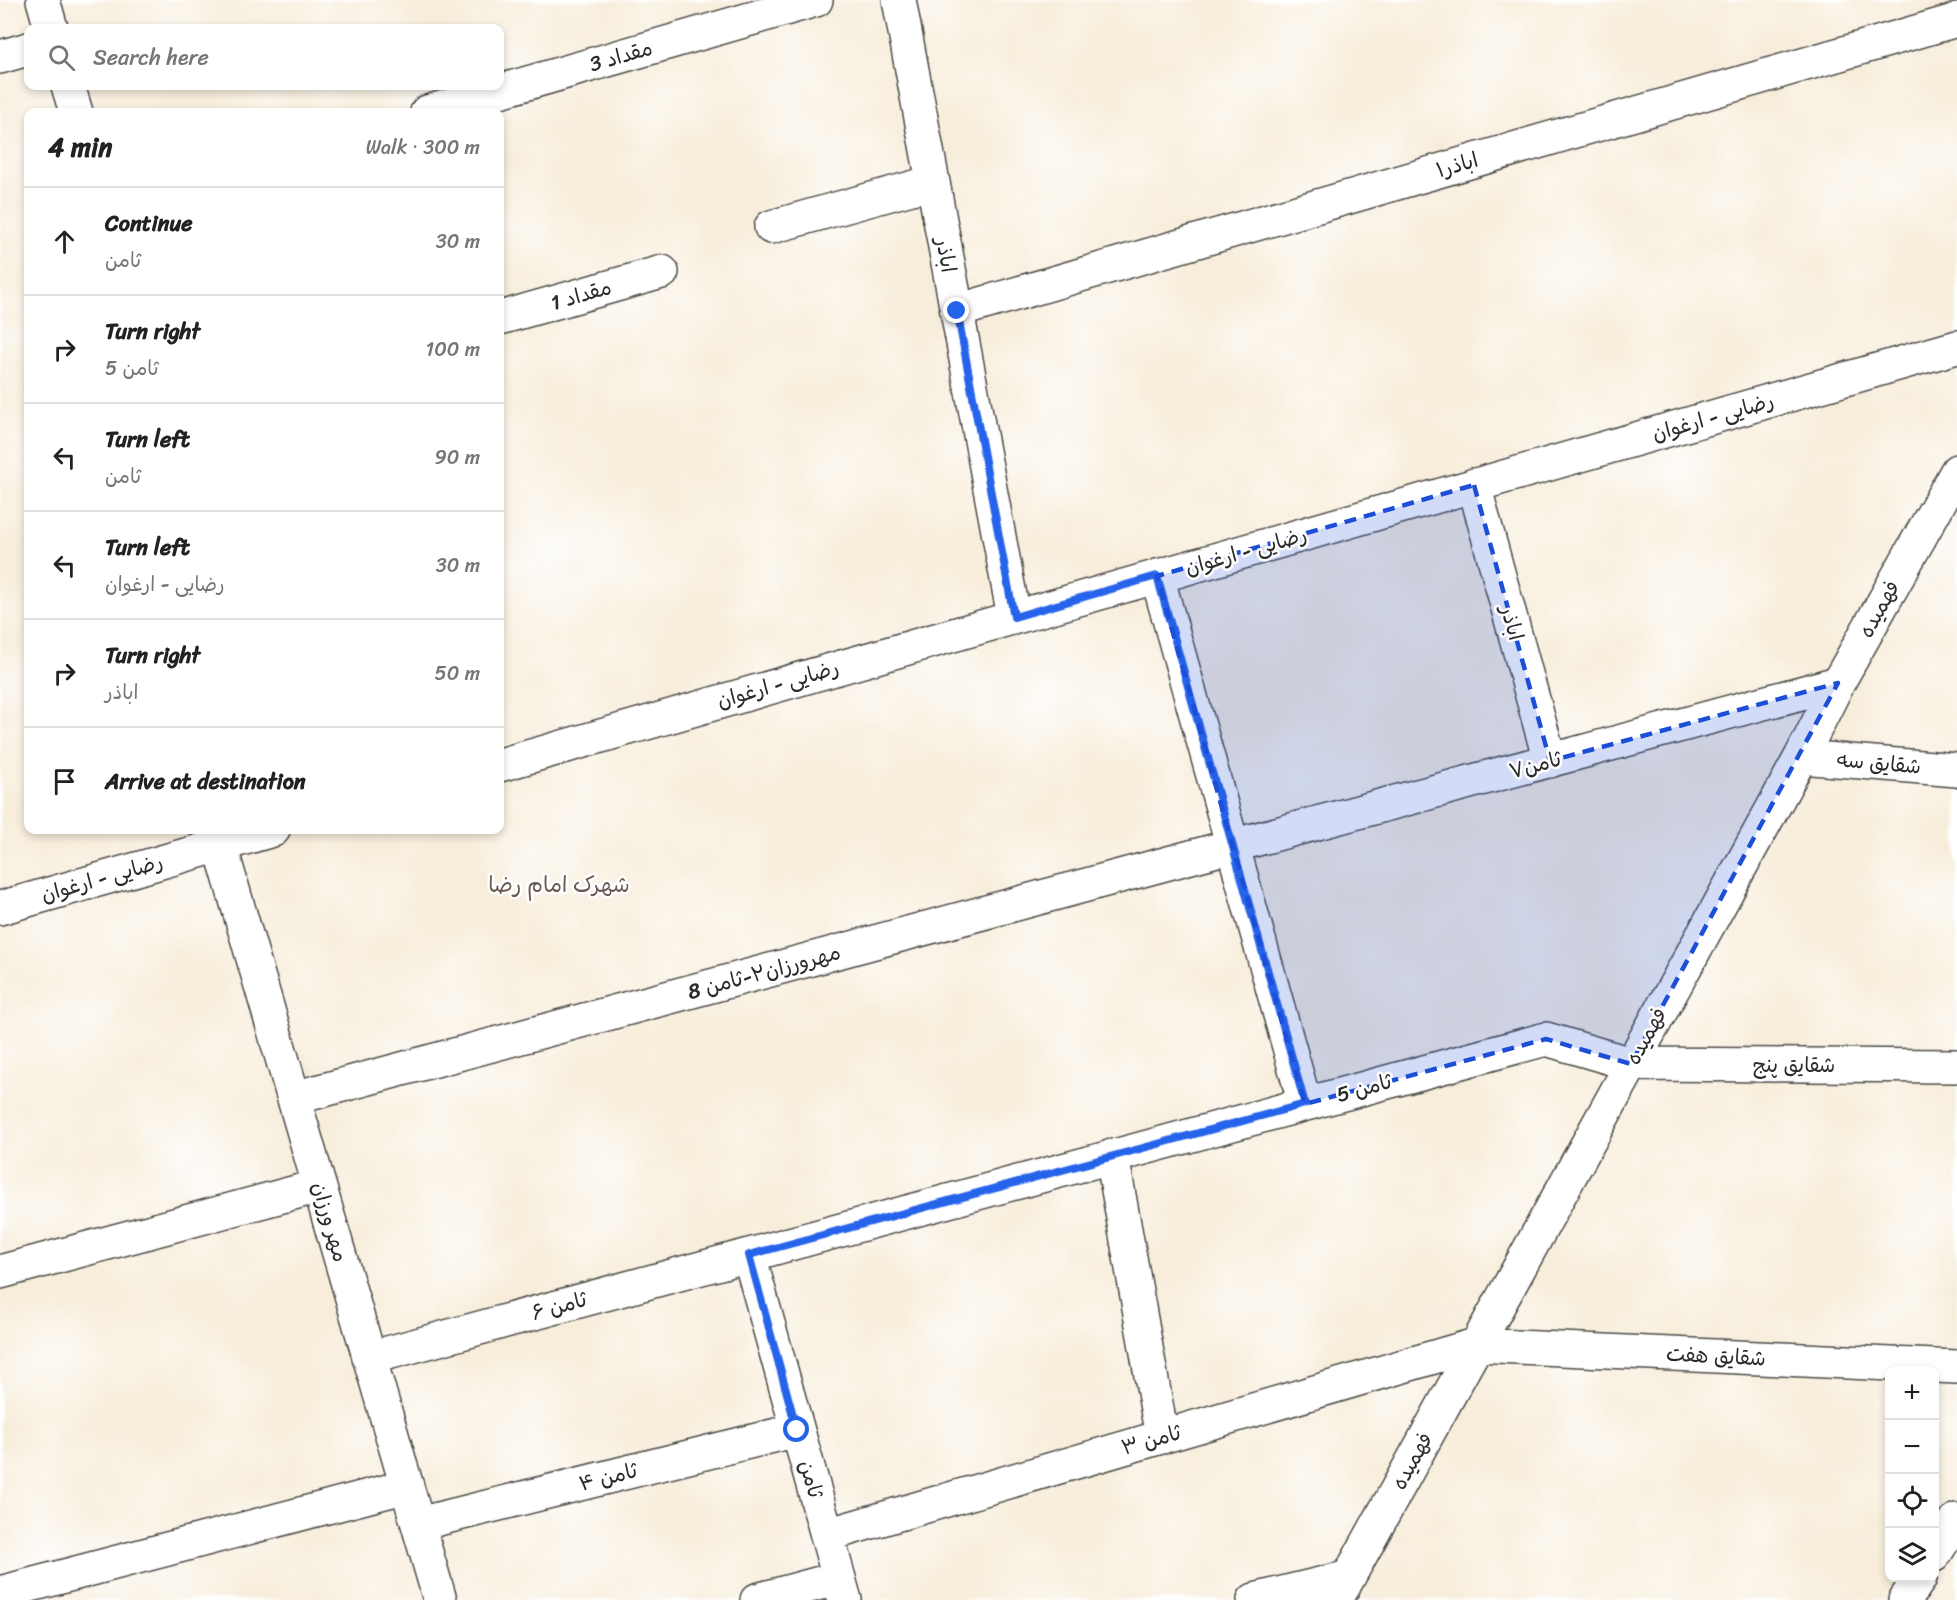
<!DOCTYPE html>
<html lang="en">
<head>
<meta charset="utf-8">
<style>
  body { margin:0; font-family:Sriracha,"Playpen Sans Arabic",sans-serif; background:#f6f6f6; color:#222 }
  .controls { position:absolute; right:18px; bottom:18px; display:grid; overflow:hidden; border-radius:12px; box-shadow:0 3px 9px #0003 }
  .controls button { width:54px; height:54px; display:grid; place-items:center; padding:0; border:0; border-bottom:2px solid #e0e0e0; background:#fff; color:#222; font:30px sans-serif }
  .stop { position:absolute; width:18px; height:18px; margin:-14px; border:4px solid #2563eb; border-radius:50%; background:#fff }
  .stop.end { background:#2563eb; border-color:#fff; box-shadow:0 2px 6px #0008 }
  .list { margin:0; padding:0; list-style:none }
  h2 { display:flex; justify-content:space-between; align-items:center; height:78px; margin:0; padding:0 24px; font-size:26px }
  h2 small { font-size:20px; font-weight:400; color:#767676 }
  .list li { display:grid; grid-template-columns:39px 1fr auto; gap:18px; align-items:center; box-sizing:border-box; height:108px; padding:0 24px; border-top:2px solid #e0e0e0 }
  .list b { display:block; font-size:22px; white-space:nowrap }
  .list p { margin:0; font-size:20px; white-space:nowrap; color:#767676 }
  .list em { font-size:20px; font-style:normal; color:#767676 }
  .icon { flex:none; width:33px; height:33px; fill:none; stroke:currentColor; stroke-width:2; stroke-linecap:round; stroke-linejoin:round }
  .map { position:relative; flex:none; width:1957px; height:1600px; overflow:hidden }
  .search { position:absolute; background:#fff; box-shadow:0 3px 9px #0003; left:24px; top:24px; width:480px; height:66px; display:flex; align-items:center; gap:15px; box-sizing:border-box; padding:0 21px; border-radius:12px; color:#767676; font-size:22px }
  .panel { position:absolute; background:#fff; box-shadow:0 3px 9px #0003; left:24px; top:108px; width:480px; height:726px; border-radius:12px }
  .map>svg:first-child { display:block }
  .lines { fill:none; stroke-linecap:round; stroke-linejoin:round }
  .minor-casing { stroke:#4a4845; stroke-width:36 }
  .tertiary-casing { stroke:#4a4845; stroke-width:36 }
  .minor { stroke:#fff; stroke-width:33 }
  .tertiary { stroke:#fff; stroke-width:33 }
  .route { stroke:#2563eb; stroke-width:8 }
  .marked { fill:#1d4ed8; fill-opacity:0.2; stroke:#1d4ed8; stroke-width:4.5; stroke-dasharray:12 8; stroke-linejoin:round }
  .labels { text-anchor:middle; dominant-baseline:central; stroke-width:5; stroke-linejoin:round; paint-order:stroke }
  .street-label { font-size:21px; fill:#2b2b2b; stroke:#fff }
  .neighbourhood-label { font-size:22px; fill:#6a5852; stroke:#fff }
</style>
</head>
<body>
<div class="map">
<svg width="1957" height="1600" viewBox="0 0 1957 1600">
  <rect width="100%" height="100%" fill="#fff"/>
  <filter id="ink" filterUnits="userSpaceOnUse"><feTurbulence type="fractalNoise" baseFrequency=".0167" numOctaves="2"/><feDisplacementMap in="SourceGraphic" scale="12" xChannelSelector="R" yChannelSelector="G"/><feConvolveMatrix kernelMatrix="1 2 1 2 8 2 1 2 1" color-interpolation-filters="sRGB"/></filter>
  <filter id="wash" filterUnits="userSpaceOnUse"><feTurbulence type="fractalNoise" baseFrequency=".008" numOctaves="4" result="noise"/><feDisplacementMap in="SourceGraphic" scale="24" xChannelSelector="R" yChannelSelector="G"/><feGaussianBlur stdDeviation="1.35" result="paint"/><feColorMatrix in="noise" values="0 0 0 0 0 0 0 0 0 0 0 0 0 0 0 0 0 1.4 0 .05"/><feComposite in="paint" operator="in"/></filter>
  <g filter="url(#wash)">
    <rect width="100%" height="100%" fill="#f7edda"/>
  </g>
  <g filter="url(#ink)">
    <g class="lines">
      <defs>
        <path id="minor" d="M 899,0 L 1014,617
          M 0,57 L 28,49
          M 427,112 L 816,0
          M 771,227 L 933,182
          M 957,311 L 1957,20
          M 500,318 L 662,272
          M 1474,485 L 1550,761
          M 1157,576 L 1305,1104
          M 1801,757 L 1957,770
          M 220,845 L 440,1600
          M 294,1098 L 1838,683
          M 1112,1156 L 1162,1437
          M 749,1255 L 845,1600
          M 0,1272 L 319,1186
          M 369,1358 L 1546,1039 L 1631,1064 L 1957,1066
          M 418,1524 L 797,1430
          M 827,1535 L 1475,1345 L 1957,1367
          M 1934,1555 L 1957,1520
          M 0,1593 L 407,1486
          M 757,1600 L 839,1578
          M 1254,1600 L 1349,1577
          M 1336,1600 L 1801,757 L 1838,683 L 1957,471
          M 1905,1600 L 1920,1578"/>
        <path id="tertiary" d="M 43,0 L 51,28
          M 68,86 L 76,112
          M 500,765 L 1957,347
          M 0,908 L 273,830"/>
      </defs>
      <!-- minor casing -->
      <use href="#minor" class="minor-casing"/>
      <!-- tertiary casing -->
      <use href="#tertiary" class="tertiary-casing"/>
      <!-- minor -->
      <use href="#minor" class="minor"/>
      <!-- tertiary -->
      <use href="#tertiary" class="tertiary"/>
    </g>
  </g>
  <g class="lines" filter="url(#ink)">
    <!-- route -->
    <path class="route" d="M 797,1430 L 749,1255 L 1305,1104 L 1157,576 L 1014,617 L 957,311"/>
  </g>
  <!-- marked area -->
  <path class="marked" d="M 1474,485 L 1550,761 L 1838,683 L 1631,1064 L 1546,1039 L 1305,1104 L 1157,576 Z"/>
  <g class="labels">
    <!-- street labels -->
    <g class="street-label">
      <text transform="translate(621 56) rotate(-16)">مقداد 3</text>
      <text transform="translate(1457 165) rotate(-16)">اباذر۱</text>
      <text transform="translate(946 255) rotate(80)">اباذر</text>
      <text transform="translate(581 295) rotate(-16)">مقداد 1</text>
      <text transform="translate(1713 417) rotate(-16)">رضایی - ارغوان</text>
      <text transform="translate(1246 551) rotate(-16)">رضایی - ارغوان</text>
      <text transform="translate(1879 609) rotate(-61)">فهمیده</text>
      <text transform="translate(1512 623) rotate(75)">اباذر</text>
      <text transform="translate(778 684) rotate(-16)">رضایی - ارغوان</text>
      <text transform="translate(1879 763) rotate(5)">شقایق سه</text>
      <text transform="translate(1535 765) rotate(-15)">ثامن۷</text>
      <text transform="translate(102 878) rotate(-16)">رضایی - ارغوان</text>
      <text transform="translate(764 972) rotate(-15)">مهرورزان۲-ثامن 8</text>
      <text transform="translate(1646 1036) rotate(-61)">فهمیده</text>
      <text x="1794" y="1065">شقایق پنج</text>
      <text transform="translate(1364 1088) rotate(-15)">ثامن 5</text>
      <text transform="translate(330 1222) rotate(74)">مهر ورزان</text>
      <text transform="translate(559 1306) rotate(-15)">ثامن ۶</text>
      <text transform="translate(1716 1356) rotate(3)">شقایق هفت</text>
      <text transform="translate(1151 1440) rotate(-16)">ثامن ۳</text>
      <text transform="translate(1412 1461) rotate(-61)">فهمیده</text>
      <text transform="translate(608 1477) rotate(-14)">ثامن ۴</text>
      <text transform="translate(811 1479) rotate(74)">ثامن</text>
    </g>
    <!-- neighbourhood labels -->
    <g class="neighbourhood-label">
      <text x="559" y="884">شهرک امام رضا</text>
    </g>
  </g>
</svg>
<div class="controls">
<button>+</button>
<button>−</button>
<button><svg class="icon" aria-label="locate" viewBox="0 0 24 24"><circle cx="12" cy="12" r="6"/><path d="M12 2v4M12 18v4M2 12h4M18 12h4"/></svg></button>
<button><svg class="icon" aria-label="layers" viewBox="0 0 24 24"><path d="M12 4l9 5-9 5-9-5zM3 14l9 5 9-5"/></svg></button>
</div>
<div class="stop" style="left:797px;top:1430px"></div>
<div class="stop end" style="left:957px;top:311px"></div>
<div class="search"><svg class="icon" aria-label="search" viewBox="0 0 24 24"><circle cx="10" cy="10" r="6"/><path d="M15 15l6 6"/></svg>Search here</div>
<section class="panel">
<h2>4 min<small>Walk · 300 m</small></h2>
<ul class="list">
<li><svg class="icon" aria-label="ahead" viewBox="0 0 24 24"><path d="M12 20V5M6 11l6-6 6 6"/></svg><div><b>Continue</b><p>ثامن</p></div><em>30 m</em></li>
<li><svg class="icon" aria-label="right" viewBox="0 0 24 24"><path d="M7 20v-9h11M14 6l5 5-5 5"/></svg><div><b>Turn right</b><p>ثامن 5</p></div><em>100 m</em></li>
<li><svg class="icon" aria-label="left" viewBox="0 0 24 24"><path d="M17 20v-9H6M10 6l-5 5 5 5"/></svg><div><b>Turn left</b><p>ثامن</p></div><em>90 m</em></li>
<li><svg class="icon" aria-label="left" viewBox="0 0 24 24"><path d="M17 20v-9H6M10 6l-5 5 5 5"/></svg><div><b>Turn left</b><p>رضایی - ارغوان</p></div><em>30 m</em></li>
<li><svg class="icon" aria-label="right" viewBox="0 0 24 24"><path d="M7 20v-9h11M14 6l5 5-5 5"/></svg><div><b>Turn right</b><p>اباذر</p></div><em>50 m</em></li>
<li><svg class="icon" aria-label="arrive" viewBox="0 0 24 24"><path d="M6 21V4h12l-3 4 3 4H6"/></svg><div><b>Arrive at destination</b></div></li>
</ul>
</section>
</div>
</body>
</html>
